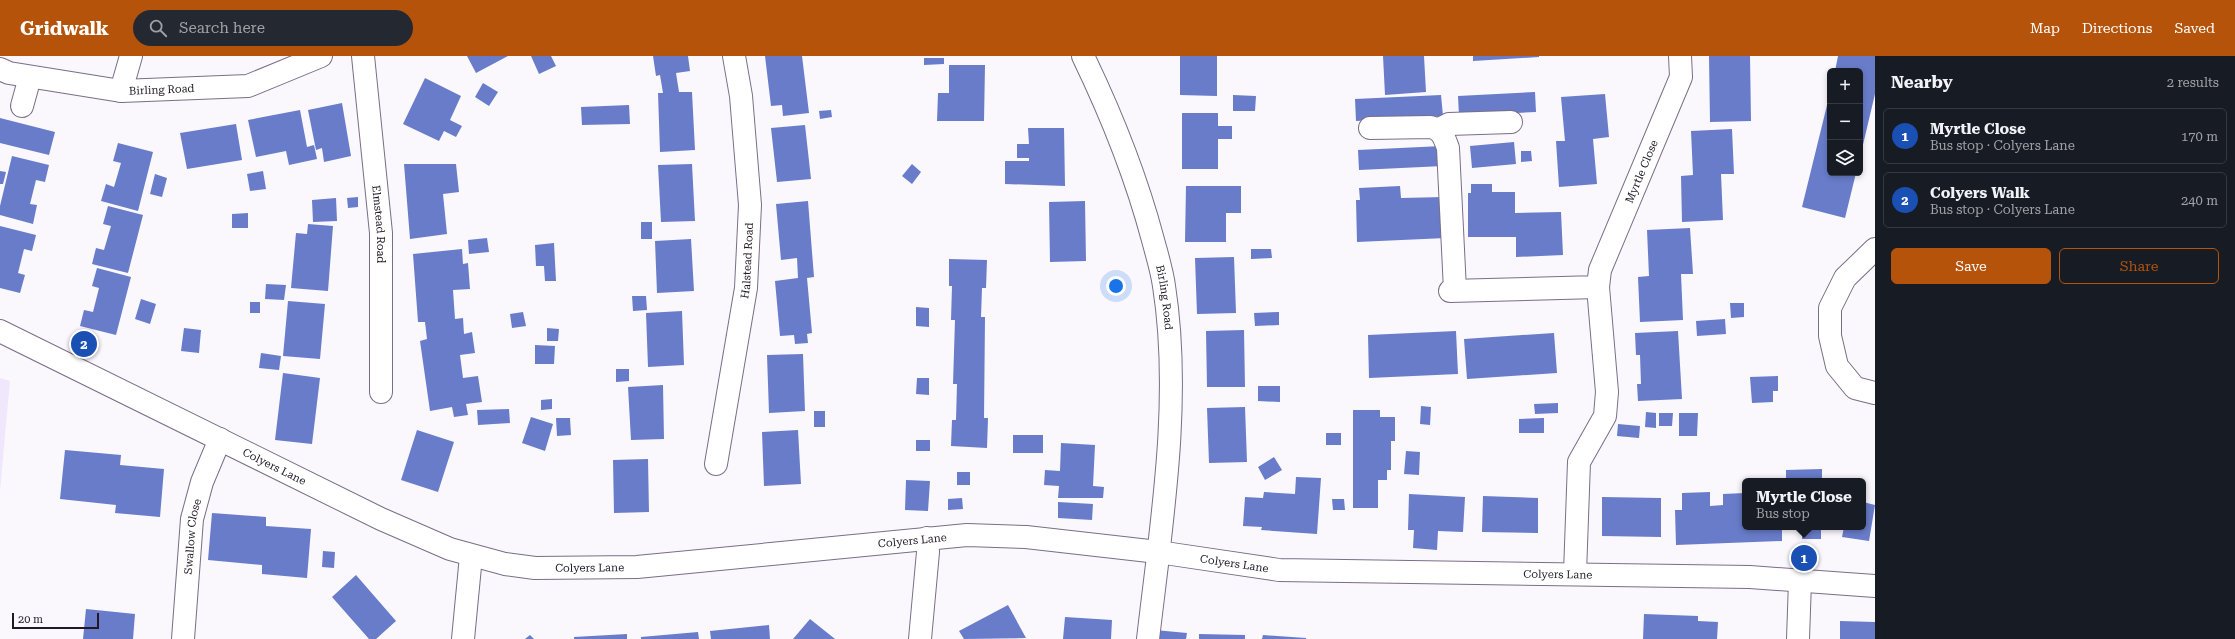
<!DOCTYPE html>
<html lang="en">
<head>
<meta charset="utf-8">
<style>
  body { margin:0; font-family:"Roboto Serif",serif; background:#242831; color:#f1f3f6 }
  .controls { position:absolute; right:12px; top:12px; display:grid; overflow:hidden; border-radius:6px; box-shadow:0 2px 6px #0003 }
  .controls button { width:36px; height:36px; display:grid; place-items:center; padding:0; border:0; border-bottom:1px solid #363941; background:#171b24; color:#f1f3f6; font:20px sans-serif }
  .scale { position:absolute; left:12px; bottom:10px; width:87px; box-sizing:border-box; padding-left:4px; border:2px solid #1f1a24; border-top:0; font-size:11px; line-height:14px; white-space:nowrap; color:#1f1a24; -webkit-text-stroke:3px #faf7fd; paint-order:stroke }
  .you { position:absolute; left:1116px; top:230px; width:14px; height:14px; margin:-10px; border:3px solid #fff; border-radius:50%; background:#1a73e8; box-shadow:0 0 0 6px #1a73e833 }
  .badge { display:grid; place-items:center; width:26px; height:26px; border-radius:50%; background:#b45309; color:#fff; font-size:13px; font-weight:700 }
  .pin { position:absolute; translate:-50% -50%; border:2px solid #fff; box-shadow:0 1px 4px #0006 }
  .popup { position:absolute; left:1742px; top:422px; width:124px; height:52px; box-sizing:border-box; display:grid; place-content:center; border-radius:6px; background:#171b24; filter:drop-shadow(0 1px 3px #0005); font-size:13px; white-space:nowrap; color:#9ea1a6 }
  .popup b { font-size:15px; color:#f1f3f6 }
  .popup::after { content:''; position:absolute; left:50%; top:100%; margin-left:-8px; border:8px solid transparent; border-top-color:#171b24 }
  .list { margin:0; padding:0; list-style:none }
  h2 { display:flex; justify-content:space-between; align-items:center; height:52px; margin:0; padding:0 16px; font-size:17px }
  h2 small { font-size:13px; font-weight:400; color:#9ea1a6 }
  .list li { display:grid; grid-template-columns:26px 1fr auto; gap:12px; align-items:center; box-sizing:border-box; height:56px; margin:0 8px 8px; padding:0 8px; border:1px solid #363941; border-radius:6px }
  .list b { display:block; font-size:15px; white-space:nowrap }
  .list p { margin:0; font-size:13px; white-space:nowrap; color:#9ea1a6 }
  .list em { font-size:13px; font-style:normal; color:#9ea1a6 }
  .actions { display:flex; gap:8px; padding:12px 16px }
  .actions a { flex:1; padding:9px 0; border:1px solid #b45309; border-radius:6px; text-align:center; font-size:14px; color:#b45309 }
  .actions .main { background:#b45309; color:#fff }
  .icon { flex:none; width:22px; height:22px; fill:none; stroke:currentColor; stroke-width:2; stroke-linecap:round; stroke-linejoin:round }
  .map { position:relative; flex:none; width:1875px; height:583px; overflow:hidden }
  header { display:flex; align-items:center; gap:24px; box-sizing:border-box; height:56px; padding:0 20px; background:#b45309; color:#fff }
  header strong { font-size:19px }
  nav { display:flex; gap:22px; margin-inline-start:auto; font-size:14px }
  .search { width:280px; height:36px; background:#242831; display:flex; align-items:center; gap:10px; box-sizing:border-box; padding:0 14px; border-radius:22px; color:#9ea1a6; font-size:15px }
  main { display:flex }
  aside { flex:1; background:#171b24 }
  .map>svg:first-child { display:block }
  .built { fill:#f1e7fd }
  .building { fill:#687cca }
  .lines { fill:none; stroke-linecap:round; stroke-linejoin:round }
  .minor-casing { stroke:#7a6e88; stroke-width:24 }
  .minor { stroke:#fff; stroke-width:22 }
  .labels { text-anchor:middle; dominant-baseline:central; stroke-width:3; stroke-linejoin:round; paint-order:stroke }
  .street-label { font-size:11px; fill:#1f1a24; stroke:#faf7fd }
</style>
</head>
<body>
<header>
<strong>Gridwalk</strong>
<div class="search"><svg class="icon" aria-label="search" viewBox="0 0 24 24"><circle cx="10" cy="10" r="6"/><path d="M15 15l6 6"/></svg>Search here</div>
<nav><a>Map</a><a>Directions</a><a>Saved</a></nav>
</header>
<main>
<div class="map">
<svg width="1875" height="583" viewBox="0 0 1875 583">
  <rect width="100%" height="100%" fill="#faf7fd"/>
  <!-- built -->
  <path class="built" d="M 0,322 L 10,325 L 0,435 Z"/>
  <!-- building -->
  <path class="building" d="M 467,0 L 508,0 L 476,17 Z
    M 531,0 L 551,0 L 556,10 L 539,18 Z
    M 653,0 L 688,0 L 690,15 L 676,17 L 679,36 L 692,36 L 695,94 L 660,96 L 658,37 L 663,37 L 660,19 L 656,20 Z
    M 765,0 L 802,0 L 809,57 L 783,60 L 782,49 L 771,50 Z
    M 1180,0 L 1217,0 L 1217,40 L 1180,39 Z
    M 1383,0 L 1424,0 L 1426,36 L 1385,39 Z
    M 1473,0 L 1539,0 L 1539,1 L 1473,5 Z
    M 1709,0 L 1750,0 L 1751,65 L 1710,66 Z
    M 1838,0 L 1875,0 L 1875,38 L 1861,97 L 1860,15 L 1835,15 Z
    M 924,2 L 944,2 L 944,8 L 924,9 Z
    M 949,9 L 985,9 L 984,65 L 937,65 L 938,37 L 949,37 Z
    M 425,22 L 461,40 L 450,64 L 462,70 L 456,81 L 444,75 L 439,85 L 403,68 Z
    M 483,27 L 498,36 L 489,50 L 475,41 Z
    M 1535,36 L 1536,56 L 1459,60 L 1458,40 Z
    M 1830,37 L 1830,117 L 1856,117 L 1845,162 L 1802,151 Z
    M 1605,38 L 1609,81 L 1593,83 L 1597,128 L 1559,131 L 1556,85 L 1565,85 L 1561,41 Z
    M 1233,39 L 1256,40 L 1255,55 L 1233,55 Z
    M 1441,39 L 1443,60 L 1356,65 L 1355,43 Z
    M 342,47 L 351,100 L 324,106 L 322,92 L 316,94 L 308,54 Z
    M 629,49 L 630,68 L 582,69 L 581,51 Z
    M 300,54 L 307,91 L 314,89 L 317,103 L 289,109 L 286,95 L 256,101 L 248,64 Z
    M 831,54 L 832,61 L 820,63 L 819,55 Z
    M 1182,57 L 1218,57 L 1218,70 L 1232,70 L 1232,83 L 1218,83 L 1218,113 L 1182,113 Z
    M 0,62 L 55,76 L 49,99 L 0,87 Z
    M 236,68 L 242,104 L 187,113 L 180,77 Z
    M 805,69 L 811,123 L 777,126 L 771,72 Z
    M 1028,72 L 1064,72 L 1065,130 L 1005,128 L 1005,105 L 1029,105 L 1029,102 L 1017,102 L 1017,88 L 1029,88 Z
    M 1732,73 L 1734,118 L 1721,118 L 1723,164 L 1682,166 L 1681,120 L 1693,119 L 1691,75 Z
    M 1514,86 L 1516,108 L 1472,112 L 1470,90 Z
    M 118,87 L 153,96 L 138,155 L 101,145 L 106,128 L 114,131 L 121,107 L 113,105 Z
    M 1442,90 L 1443,110 L 1359,114 L 1358,94 Z
    M 1521,95 L 1531,95 L 1532,105 L 1521,106 Z
    M 12,100 L 49,109 L 45,126 L 36,124 L 30,148 L 37,149 L 33,168 L 0,159 L 0,150 Z
    M 404,108 L 456,108 L 459,136 L 443,138 L 447,178 L 410,183 Z
    M 692,108 L 695,165 L 661,166 L 658,109 Z
    M 912,108 L 921,116 L 912,128 L 902,120 Z
    M 0,115 L 6,116 L 3,128 L 0,128 Z
    M 263,115 L 266,133 L 250,135 L 247,118 Z
    M 155,118 L 167,122 L 162,141 L 150,138 Z
    M 1471,128 L 1492,128 L 1492,136 L 1515,136 L 1515,157 L 1561,156 L 1563,199 L 1516,201 L 1516,181 L 1468,181 L 1468,137 L 1471,137 Z
    M 1186,130 L 1241,130 L 1241,157 L 1226,157 L 1226,186 L 1185,186 Z
    M 1400,130 L 1401,142 L 1444,141 L 1446,182 L 1357,186 L 1356,144 L 1360,144 L 1359,132 Z
    M 358,141 L 358,151 L 348,152 L 347,142 Z
    M 336,142 L 337,165 L 313,166 L 312,144 Z
    M 808,145 L 814,221 L 807,222 L 812,277 L 807,278 L 808,287 L 795,288 L 794,279 L 780,280 L 775,225 L 798,222 L 797,202 L 781,204 L 776,148 Z
    M 1085,145 L 1086,205 L 1050,206 L 1049,146 Z
    M 108,150 L 143,159 L 128,217 L 92,208 L 96,192 L 104,194 L 111,170 L 103,168 Z
    M 248,157 L 248,172 L 232,172 L 232,158 Z
    M 641,166 L 652,166 L 652,183 L 641,183 Z
    M 308,168 L 333,170 L 328,235 L 291,232 L 296,177 L 307,178 Z
    M 0,170 L 36,179 L 32,195 L 24,193 L 18,217 L 25,219 L 20,237 L 0,232 Z
    M 1690,172 L 1693,218 L 1681,218 L 1683,264 L 1640,266 L 1638,221 L 1649,220 L 1647,174 Z
    M 487,182 L 489,196 L 469,198 L 468,184 Z
    M 691,183 L 694,235 L 657,237 L 655,185 Z
    M 554,187 L 556,225 L 545,225 L 544,210 L 536,210 L 535,189 Z
    M 462,193 L 463,208 L 468,207 L 470,233 L 453,234 L 455,263 L 463,262 L 464,278 L 472,276 L 475,297 L 460,299 L 463,322 L 478,320 L 482,346 L 466,348 L 468,359 L 454,361 L 452,351 L 430,355 L 420,285 L 427,283 L 425,266 L 418,266 L 413,198 Z
    M 1251,193 L 1271,193 L 1272,202 L 1251,203 Z
    M 1234,201 L 1236,257 L 1197,258 L 1195,202 Z
    M 949,203 L 987,204 L 986,232 L 982,232 L 981,261 L 985,261 L 984,362 L 988,362 L 987,392 L 951,390 L 952,364 L 956,364 L 957,328 L 953,328 L 955,264 L 951,264 L 952,230 L 949,230 Z
    M 97,212 L 131,221 L 116,279 L 80,270 L 84,254 L 93,256 L 99,232 L 92,230 Z
    M 266,228 L 286,229 L 284,244 L 265,243 Z
    M 632,240 L 646,240 L 647,254 L 633,255 Z
    M 141,243 L 156,248 L 150,268 L 135,263 Z
    M 288,245 L 325,248 L 320,303 L 283,300 Z
    M 250,246 L 260,246 L 260,257 L 250,257 Z
    M 1730,247 L 1744,247 L 1744,261 L 1731,262 Z
    M 916,251 L 929,252 L 929,271 L 916,270 Z
    M 682,255 L 684,309 L 648,311 L 646,257 Z
    M 523,256 L 526,270 L 512,272 L 510,258 Z
    M 1279,256 L 1279,269 L 1255,270 L 1254,257 Z
    M 1725,263 L 1726,278 L 1697,280 L 1696,265 Z
    M 184,272 L 201,274 L 199,297 L 181,295 Z
    M 547,272 L 559,273 L 558,285 L 547,285 Z
    M 1244,274 L 1245,331 L 1207,331 L 1206,275 Z
    M 1456,275 L 1458,318 L 1369,322 L 1368,279 Z
    M 1678,275 L 1682,343 L 1638,345 L 1637,328 L 1641,328 L 1640,299 L 1636,299 L 1635,277 Z
    M 1554,277 L 1557,317 L 1467,323 L 1464,283 Z
    M 535,289 L 555,290 L 554,308 L 535,308 Z
    M 261,297 L 281,300 L 279,314 L 259,312 Z
    M 803,298 L 805,355 L 769,357 L 767,299 Z
    M 616,313 L 629,313 L 629,325 L 616,326 Z
    M 283,317 L 320,322 L 312,388 L 275,384 Z
    M 1778,320 L 1778,335 L 1773,335 L 1773,346 L 1752,347 L 1750,321 Z
    M 917,322 L 929,322 L 929,339 L 916,338 Z
    M 663,329 L 664,383 L 631,384 L 628,331 Z
    M 1258,330 L 1280,330 L 1280,346 L 1258,345 Z
    M 552,343 L 552,353 L 541,354 L 541,344 Z
    M 1558,347 L 1558,357 L 1535,358 L 1534,348 Z
    M 1421,350 L 1431,351 L 1430,369 L 1420,368 Z
    M 1245,351 L 1247,406 L 1209,407 L 1207,352 Z
    M 509,353 L 510,367 L 478,369 L 477,354 Z
    M 1353,354 L 1380,354 L 1380,361 L 1395,361 L 1395,385 L 1391,385 L 1391,414 L 1387,414 L 1387,424 L 1378,424 L 1378,452 L 1353,452 Z
    M 814,355 L 825,355 L 825,371 L 814,371 Z
    M 1646,356 L 1656,357 L 1656,372 L 1645,371 Z
    M 1659,357 L 1673,357 L 1672,370 L 1659,370 Z
    M 1679,357 L 1698,357 L 1697,380 L 1679,380 Z
    M 531,361 L 553,368 L 545,395 L 522,387 Z
    M 556,362 L 570,362 L 571,379 L 557,380 Z
    M 1544,362 L 1544,377 L 1519,377 L 1519,363 Z
    M 1618,368 L 1640,370 L 1639,382 L 1617,380 Z
    M 417,374 L 454,386 L 438,436 L 401,424 Z
    M 798,374 L 801,428 L 764,430 L 762,376 Z
    M 1326,377 L 1341,377 L 1341,389 L 1326,389 Z
    M 1013,379 L 1043,379 L 1043,397 L 1013,397 Z
    M 916,384 L 930,384 L 930,395 L 916,395 Z
    M 1061,387 L 1095,389 L 1093,430 L 1104,431 L 1103,442 L 1058,442 L 1059,430 L 1044,429 L 1045,414 L 1060,415 Z
    M 65,394 L 121,399 L 120,409 L 164,413 L 160,461 L 115,457 L 116,449 L 60,443 Z
    M 1406,395 L 1420,396 L 1419,419 L 1404,418 Z
    M 1274,401 L 1282,414 L 1265,424 L 1258,411 Z
    M 648,403 L 649,456 L 614,457 L 613,404 Z
    M 1822,413 L 1822,425 L 1786,425 L 1786,414 Z
    M 957,416 L 970,416 L 970,429 L 957,429 Z
    M 1296,421 L 1321,422 L 1317,478 L 1261,474 L 1262,471 L 1243,470 L 1245,441 L 1263,442 L 1264,436 L 1295,438 Z
    M 906,424 L 930,425 L 928,455 L 905,454 Z
    M 1710,436 L 1710,450 L 1723,449 L 1723,438 L 1745,437 L 1745,471 L 1782,471 L 1782,485 L 1676,489 L 1675,454 L 1682,454 L 1682,437 Z
    M 1409,438 L 1465,441 L 1463,476 L 1438,475 L 1437,494 L 1413,492 L 1414,474 L 1408,474 Z
    M 1483,440 L 1538,442 L 1538,477 L 1482,476 Z
    M 1602,441 L 1661,442 L 1661,481 L 1602,480 Z
    M 962,442 L 963,453 L 948,454 L 948,443 Z
    M 1332,443 L 1344,443 L 1345,454 L 1333,454 Z
    M 1058,446 L 1093,448 L 1092,464 L 1058,462 Z
    M 1863,446 L 1875,449 L 1869,485 L 1842,481 L 1844,471 L 1863,471 Z
    M 212,457 L 266,461 L 266,470 L 311,473 L 307,522 L 262,518 L 262,509 L 208,504 Z
    M 1786,471 L 1821,471 L 1821,483 L 1802,483 L 1802,474 L 1786,474 Z
    M 323,495 L 335,496 L 334,512 L 322,511 Z
    M 356,519 L 396,565 L 376,583 L 369,583 L 332,541 Z
    M 1008,549 L 1026,582 L 964,583 L 959,575 Z
    M 86,553 L 135,558 L 133,583 L 83,583 Z
    M 1644,558 L 1698,560 L 1698,565 L 1718,566 L 1717,583 L 1643,583 Z
    M 1065,561 L 1112,564 L 1111,583 L 1063,583 Z
    M 810,563 L 835,583 L 793,583 Z
    M 1840,565 L 1875,566 L 1875,583 L 1840,583 Z
    M 769,569 L 770,583 L 711,583 L 710,575 Z
    M 1155,574 L 1187,577 L 1186,583 L 1154,583 Z
    M 698,576 L 699,583 L 641,583 L 641,581 Z
    M 627,578 L 627,583 L 574,583 L 574,581 Z
    M 1199,578 L 1245,579 L 1245,583 L 1199,583 Z
    M 530,579 L 534,583 L 525,583 Z
    M 1263,579 L 1306,582 L 1306,583 L 1262,583 Z"/>
  <g class="lines">
    <defs>
      <g id="minor">
        <path id="s1" d="M 363,0 L 381,177 L 381,336"/>
        <path id="s2" d="M 1083,0 C 1112,60 1136,120 1153,184 C 1157,199 1162,215 1164,230 C 1182,344 1161,470 1148,583"/>
        <path id="s3" d="M 0,13 L 9,17 L 121,35 L 248,30 L 321,0"/>
        <path d="M 121,35 L 131,0"/>
        <path d="M 22,50 L 30,21"/>
        <path d="M 1370,72 L 1431,71 C 1442,74 1444,81 1448,92 L 1455,234"/>
        <path d="M 1439,73 L 1449,68 L 1511,66"/>
        <path d="M 1875,193 L 1845,222 L 1830,252 L 1830,280 L 1837,310 L 1855,332 L 1875,337"/>
        <path id="s4" d="M 1450,235 L 1598,231 L 1600,214 L 1681,21 L 1680,0"/>
        <path id="s5" d="M 0,275 L 381,463 L 450,493 L 505,508 L 535,512 L 637,511 L 967,479 L 1026,481 L 1158,496 L 1279,514 L 1750,521 L 1875,530"/>
        <path id="s6" d="M 716,408 L 746,232 L 750,149 L 741,40 L 734,0"/>
        <path d="M 1575,517 L 1579,406 L 1605,360 L 1607,336 L 1598,231"/>
        <path id="s7" d="M 183,583 L 192,463 L 202,426 L 220,383"/>
        <path d="M 463,583 L 471,500"/>
        <path d="M 920,583 L 928,496 L 927,482"/>
        <path d="M 1798,583 L 1800,525"/>
      </g>
    </defs>
    <!-- minor casing -->
    <use href="#minor" class="minor-casing"/>
    <!-- minor -->
    <use href="#minor" class="minor"/>
  </g>
  <g class="labels">
    <!-- street labels -->
    <g class="street-label">
      <text stroke="none"><textPath href="#s3" startOffset="164">Birling Road</textPath></text>
      <text stroke="none"><textPath href="#s4" startOffset="272">Myrtle Close</textPath></text>
      <text stroke="none"><textPath href="#s1" startOffset="169">Elmstead Road</textPath></text>
      <text stroke="none"><textPath href="#s6" startOffset="206">Halstead Road</textPath></text>
      <text stroke="none"><textPath href="#s2" startOffset="256">Birling Road</textPath></text>
      <text stroke="none"><textPath href="#s5" startOffset="306">Colyers Lane</textPath></text>
      <text stroke="none"><textPath href="#s7" startOffset="103">Swallow Close</textPath></text>
      <text stroke="none"><textPath href="#s5" startOffset="966">Colyers Lane</textPath></text>
      <text stroke="none"><textPath href="#s5" startOffset="1290">Colyers Lane</textPath></text>
      <text stroke="none"><textPath href="#s5" startOffset="642">Colyers Lane</textPath></text>
      <text stroke="none"><textPath href="#s5" startOffset="1614">Colyers Lane</textPath></text>
    </g>
  </g>
</svg>
<div class="controls">
<button>+</button>
<button>−</button>
<button><svg class="icon" aria-label="layers" viewBox="0 0 24 24"><path d="M12 4l9 5-9 5-9-5zM3 14l9 5 9-5"/></svg></button>
</div>
<div class="scale">20 m</div>
<div class="you"></div>
<div class="pin badge" style="left:1804px;top:502px;background:#1a4fb4">1</div>
<div class="popup"><b>Myrtle Close</b>Bus stop</div>
<div class="pin badge" style="left:84px;top:288px;background:#1a4fb4">2</div>
</div>
<aside>
<h2>Nearby<small>2 results</small></h2>
<ul class="list">
<li><span class="badge" style="background:#1a4fb4">1</span><div><b>Myrtle Close</b><p>Bus stop · Colyers Lane</p></div><em>170 m</em></li>
<li><span class="badge" style="background:#1a4fb4">2</span><div><b>Colyers Walk</b><p>Bus stop · Colyers Lane</p></div><em>240 m</em></li>
</ul>
<div class="actions"><a class="main">Save</a><a>Share</a></div>
</aside>
</main>
</body>
</html>
